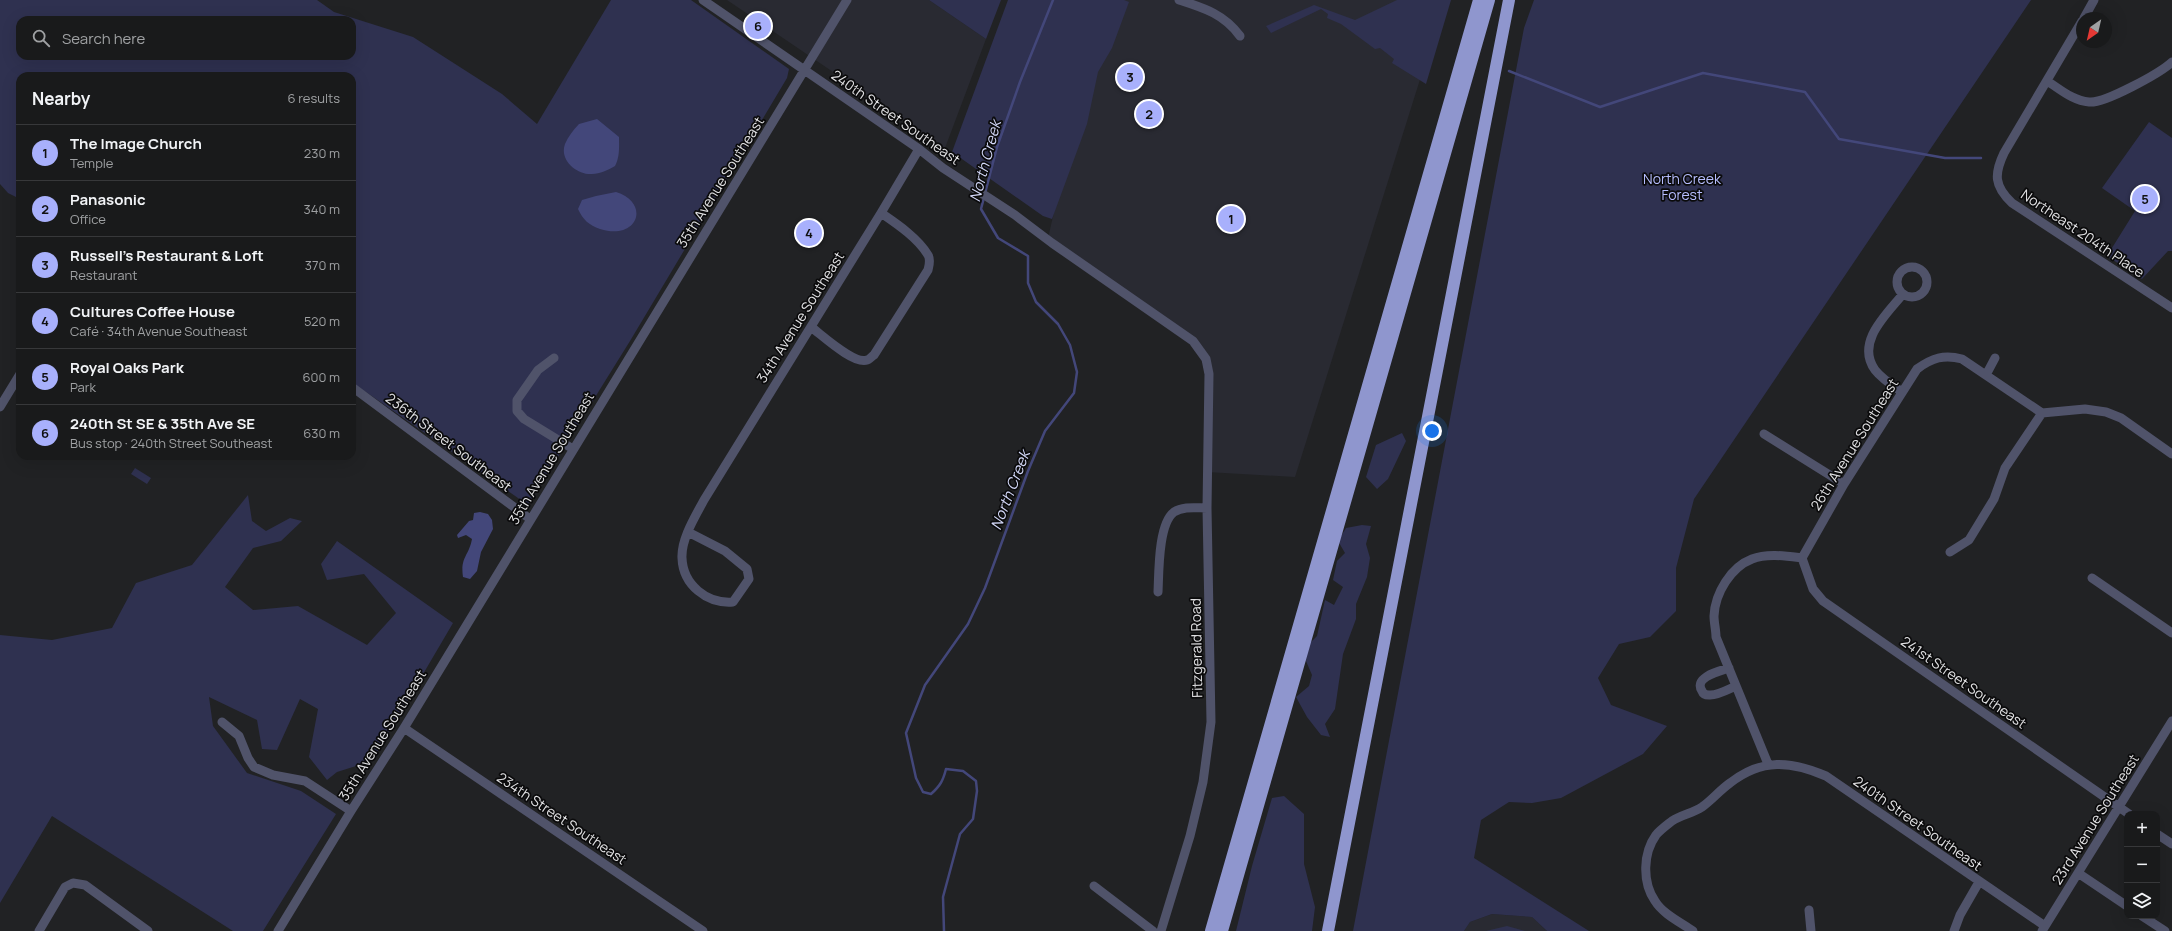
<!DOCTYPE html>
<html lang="en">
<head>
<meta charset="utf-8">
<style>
  body { margin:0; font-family:Manrope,sans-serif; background:#222324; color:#f1f3f6 }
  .controls { position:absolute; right:12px; bottom:12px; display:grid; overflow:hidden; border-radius:8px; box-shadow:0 4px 16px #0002 }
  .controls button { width:36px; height:36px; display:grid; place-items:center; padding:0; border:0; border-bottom:1px solid #37383a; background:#191a1b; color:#f1f3f6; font:20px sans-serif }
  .compass { position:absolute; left:2076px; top:12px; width:36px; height:36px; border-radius:50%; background:#191a1b; box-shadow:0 4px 16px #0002; rotate:214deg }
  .you { position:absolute; left:1432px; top:431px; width:14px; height:14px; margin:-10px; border:3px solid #fff; border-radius:50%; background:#1a73e8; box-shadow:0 0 0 6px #1a73e833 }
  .badge { display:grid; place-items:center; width:26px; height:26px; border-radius:50%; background:#a8b0fc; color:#111; font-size:13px; font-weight:700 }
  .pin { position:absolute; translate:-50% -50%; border:2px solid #fff; box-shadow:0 1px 4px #0006 }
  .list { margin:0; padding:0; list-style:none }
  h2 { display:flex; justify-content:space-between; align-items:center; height:52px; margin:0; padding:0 16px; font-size:17px }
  h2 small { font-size:13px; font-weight:400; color:#9fa1a3 }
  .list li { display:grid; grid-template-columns:26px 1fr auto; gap:12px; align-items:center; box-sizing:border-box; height:56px; padding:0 16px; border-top:1px solid #37383a }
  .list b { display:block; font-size:15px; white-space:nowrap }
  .list p { margin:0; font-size:13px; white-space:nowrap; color:#9fa1a3 }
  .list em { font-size:13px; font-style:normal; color:#9fa1a3 }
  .icon { flex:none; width:22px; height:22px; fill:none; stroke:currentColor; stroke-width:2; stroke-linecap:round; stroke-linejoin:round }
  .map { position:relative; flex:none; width:2172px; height:931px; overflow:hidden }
  .search { position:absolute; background:#191a1b; box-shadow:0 4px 16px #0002; left:16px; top:16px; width:340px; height:44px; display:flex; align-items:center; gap:10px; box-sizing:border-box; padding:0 14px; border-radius:12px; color:#9fa1a3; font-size:15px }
  .panel { position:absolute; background:#191a1b; box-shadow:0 4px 16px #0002; left:16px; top:72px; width:340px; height:388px; border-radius:12px }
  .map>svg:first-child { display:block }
  .built { fill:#292a32 }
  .green { fill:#2f3150; fill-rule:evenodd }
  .water { fill:#43477a }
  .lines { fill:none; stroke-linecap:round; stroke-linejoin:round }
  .stream { stroke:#43477a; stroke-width:2.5 }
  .minor { stroke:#50536a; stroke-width:9 }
  .highway { stroke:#8f96ce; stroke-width:12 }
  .labels { text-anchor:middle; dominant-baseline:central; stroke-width:3.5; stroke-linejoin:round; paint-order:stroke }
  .street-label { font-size:14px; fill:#e1e1e3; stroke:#0b0b0c }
  .park-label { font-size:14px; fill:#b7beff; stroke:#0b0b0c }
  .water-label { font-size:15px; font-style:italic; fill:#d3d8f8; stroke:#0b0b0c }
</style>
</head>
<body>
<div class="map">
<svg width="2172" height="931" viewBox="0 0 2172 931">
  <rect width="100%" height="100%" fill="#212224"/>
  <!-- built -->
  <path class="built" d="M 727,0 L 929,0 L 986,39 L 945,148 Z
    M 1103,0 L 1445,0 L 1295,477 L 1207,472 L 1209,374 L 1201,349 L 1048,238 Z
    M 1492,914 L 1532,917 L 1547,931 L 1464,931 L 1470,922 Z"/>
  <!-- green -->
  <path class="green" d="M 0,0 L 317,0 L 334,12 L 413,37 L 502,94 L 537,124 L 611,0 L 691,0 L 789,69 L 787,78 L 630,341 L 528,505 L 366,392 L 352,387 L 352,76 L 20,76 L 20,199 L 8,193 L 0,184 ZM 20,20 L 352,20 L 352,56 L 20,56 Z
    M 929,0 L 1001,0 L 986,39 Z
    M 1008,0 L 1124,0 L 1129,2 L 1112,48 L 1098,72 L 1087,124 L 1052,219 L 1043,216 L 952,152 Z
    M 1397,0 L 1451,0 L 1426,84 L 1392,63 L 1394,59 L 1380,48 L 1375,49 L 1341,24 L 1327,18 L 1328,14 L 1321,9 L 1271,33 L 1266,26 L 1314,5 L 1355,20 Z
    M 1534,0 L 2031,0 L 1694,499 L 1676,568 L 1676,611 L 1650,637 L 1619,644 L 1598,678 L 1611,705 L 1667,726 L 1643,754 L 1561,798 L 1532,803 L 1509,802 L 1481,820 L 1474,858 L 1589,931 L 1547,931 L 1532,917 L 1492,914 L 1470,922 L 1464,931 L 1353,931 L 1524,28 Z
    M 2149,122 L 2172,138 L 2172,251 L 2168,251 L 2142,279 L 2107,256 L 2135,211 L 2102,188 Z
    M 1402,433 L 1406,441 L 1388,479 L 1377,489 L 1366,477 L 1376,445 Z
    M 135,468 L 151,478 L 147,484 L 131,474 Z
    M 248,495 L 252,521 L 266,531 L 290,518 L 302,521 L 281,541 L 253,548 L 225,587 L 253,610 L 298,606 L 367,645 L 396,613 L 364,574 L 327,580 L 321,564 L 337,541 L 453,623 L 372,761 L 337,772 L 327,780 L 309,757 L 318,709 L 300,699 L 277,750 L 262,749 L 257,720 L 209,697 L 213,726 L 247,773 L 301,791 L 336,814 L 263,931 L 233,931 L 52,816 L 0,903 L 0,635 L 52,640 L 112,628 L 136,583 L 192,565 Z
    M 1362,525 L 1371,526 L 1366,544 L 1370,558 L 1367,577 L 1356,604 L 1356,619 L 1343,654 L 1335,709 L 1325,724 L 1330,737 L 1321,735 L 1307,717 L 1296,697 L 1309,686 L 1312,675 L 1306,661 L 1307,646 L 1317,636 L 1325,600 L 1334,605 L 1343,587 L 1333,580 L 1337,561 L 1345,553 L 1338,541 L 1346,528 Z
    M 1284,796 L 1304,814 L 1304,864 L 1315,907 L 1312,931 L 1236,931 L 1252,866 L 1272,798 Z
    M 1507,926 L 1525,931 L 1486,931 Z"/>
  <!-- water -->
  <path class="water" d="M 597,119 L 619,137 C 619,146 620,157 615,166 C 608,170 600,174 592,174 C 577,175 559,160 565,144 C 568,137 573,130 579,124 Z
    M 616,192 C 651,203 638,241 600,229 C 589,225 583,220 578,209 L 582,200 L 596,196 Z
    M 480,512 L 488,514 L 492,520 L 493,529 L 481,552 L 477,571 L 470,579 L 463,577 C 460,557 469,556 472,539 L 466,535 L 458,538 L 457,535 L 469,521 L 473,520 L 474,513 Z"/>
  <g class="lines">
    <!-- stream -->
    <path class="stream" d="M 1509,71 L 1600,107 L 1703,73 L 1805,92 L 1839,139 L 1945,158 L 1981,158
      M 944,931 L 943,897 L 960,834 L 973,819 L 977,791 L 976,781 L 963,771 L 946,769 C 943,781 940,786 931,794 L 923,792 L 916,778 L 906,733 L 925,685 L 968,624 L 985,588 L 1028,471 L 1045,431 L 1074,393 L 1077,372 L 1070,345 L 1058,324 L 1036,302 L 1028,283 L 1028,256 L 998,238 L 981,209 L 997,147 L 1020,82 L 1053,0"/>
    <!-- minor -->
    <path class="minor" d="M 703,0 L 919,149 L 943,168 L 1015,215 L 1052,243 L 1193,341 L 1206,359 L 1209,374 L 1207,508 L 1211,722 L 1203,782 L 1190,836 L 1161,931
      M 1179,0 C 1204,8 1224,14 1240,36
      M 2084,18 L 2094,0
      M 2082,21 L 2004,153 C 1994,174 1994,186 2012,203 L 2172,308
      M 2047,81 C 2060,89 2073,101 2089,102 C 2104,104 2160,73 2172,62
      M1897 282a15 15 0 1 1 30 0a15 15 0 1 1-30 0Z
      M 811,327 C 822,335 854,365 867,360 C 869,360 872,356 874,355 L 928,270 C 929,265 931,260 928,255 C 918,238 897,224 881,213
      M 554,358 L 538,370 L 517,400 L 517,411 L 524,419 L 573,449
      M 1986,375 L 1995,358
      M 352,387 L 530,519
      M 1902,392 C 1893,386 1882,379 1875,370 C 1855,342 1887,314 1903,294
      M 0,407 L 20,374
      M 1764,434 L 1844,484
      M 688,532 L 725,551 L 747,569 L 749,579 L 733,602 C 707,604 683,585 682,558 C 681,539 695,517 704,500 L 881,213 L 919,149
      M 1950,552 L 1969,540 L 1994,499 L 2005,468 L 2042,413
      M 1802,558 L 1844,484 L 1917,369 C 1932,358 1944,354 1962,359 L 2042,413 L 2085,409 L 2106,412 L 2121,418 L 2172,454
      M 1802,558 L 1813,589 L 1823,601 L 2129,814
      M 2092,578 L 2172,633
      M 1158,592 C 1159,573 1158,524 1174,512 C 1183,506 1196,508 1207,508
      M 1729,668 C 1720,671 1693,677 1702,691 C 1703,694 1706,695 1709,695 C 1717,696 1729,689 1736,686
      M 222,722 L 239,736 L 248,758 L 254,767 L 273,775 L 305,781 L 351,811
      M 404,728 L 703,931
      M 1768,764 L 1716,637 C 1716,630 1714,623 1714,616 C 1715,593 1731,567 1752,559 C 1767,553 1786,556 1802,558
      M 2157,834 L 2172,844
      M 2078,873 L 2127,906
      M 1094,886 L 1153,931
      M 1809,910 L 1811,931
      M 2142,916 L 2165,931
      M 39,931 L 65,887 L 73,883 L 85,885 L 148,931
      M 278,931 L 351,811 L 404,728 L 847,0
      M 1693,931 C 1680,922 1663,914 1655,901 C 1642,882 1643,853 1656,835 C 1660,830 1667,825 1672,821 C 1681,815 1693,813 1702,807 C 1712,800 1720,790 1730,783 C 1762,758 1791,761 1826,776 L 2045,926
      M 1954,931 L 1960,915 L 1979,882
      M 2042,931 L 2172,721"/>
    <!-- highway -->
    <path class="highway" d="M 1211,931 L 1479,0
      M 1222,931 L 1489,0
      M 1328,931 L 1509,0"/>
  </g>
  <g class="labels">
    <!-- street labels -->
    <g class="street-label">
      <text transform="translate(896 117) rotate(35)">240th Street Southeast</text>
      <text transform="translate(720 182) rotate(-58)">35th Avenue Southeast</text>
      <text transform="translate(2083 233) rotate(34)">Northeast 204th Place</text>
      <text transform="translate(800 317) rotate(-58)">34th Avenue Southeast</text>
      <text transform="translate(449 442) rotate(37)">236th Street Southeast</text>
      <text transform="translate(1854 444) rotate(-58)">26th Avenue Southeast</text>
      <text transform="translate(551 458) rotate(-59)">35th Avenue Southeast</text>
      <text transform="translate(1196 648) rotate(-91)">Fitzgerald Road</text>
      <text transform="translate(1964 682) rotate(35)">241st Street Southeast</text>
      <text transform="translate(382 735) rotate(-58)">35th Avenue Southeast</text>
      <text transform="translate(562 818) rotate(34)">234th Street Southeast</text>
      <text transform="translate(2095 819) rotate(-58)">23rd Avenue Southeast</text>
      <text transform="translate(1918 823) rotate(35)">240th Street Southeast</text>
    </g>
    <!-- park labels -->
    <g class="park-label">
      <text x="1682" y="178">North Creek<tspan x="1682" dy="16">Forest</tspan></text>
    </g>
    <!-- water labels -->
    <g class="water-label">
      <text transform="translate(985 161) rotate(-75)">North Creek</text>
      <text transform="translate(1010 490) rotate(-69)">North Creek</text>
    </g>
  </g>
</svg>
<div class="controls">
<button>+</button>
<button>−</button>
<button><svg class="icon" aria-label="layers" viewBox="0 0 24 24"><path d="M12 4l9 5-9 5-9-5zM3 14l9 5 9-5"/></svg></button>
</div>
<svg class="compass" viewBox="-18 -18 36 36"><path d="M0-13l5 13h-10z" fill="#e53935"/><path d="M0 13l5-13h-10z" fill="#9fa1a3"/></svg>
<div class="you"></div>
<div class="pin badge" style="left:1231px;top:219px">1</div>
<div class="pin badge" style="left:1149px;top:114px">2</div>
<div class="pin badge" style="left:1130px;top:77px">3</div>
<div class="pin badge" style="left:809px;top:233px">4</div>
<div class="pin badge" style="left:2145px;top:199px">5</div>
<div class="pin badge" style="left:758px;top:26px">6</div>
<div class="search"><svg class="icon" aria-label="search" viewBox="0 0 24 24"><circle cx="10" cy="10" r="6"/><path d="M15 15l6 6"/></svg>Search here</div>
<section class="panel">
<h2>Nearby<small>6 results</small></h2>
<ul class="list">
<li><span class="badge">1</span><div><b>The Image Church</b><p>Temple</p></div><em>230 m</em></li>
<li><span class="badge">2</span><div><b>Panasonic</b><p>Office</p></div><em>340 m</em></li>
<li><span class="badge">3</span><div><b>Russell's Restaurant &amp; Loft</b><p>Restaurant</p></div><em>370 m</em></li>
<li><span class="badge">4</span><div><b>Cultures Coffee House</b><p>Café · 34th Avenue Southeast</p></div><em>520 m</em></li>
<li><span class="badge">5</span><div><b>Royal Oaks Park</b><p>Park</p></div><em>600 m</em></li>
<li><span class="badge">6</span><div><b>240th St SE &amp; 35th Ave SE</b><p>Bus stop · 240th Street Southeast</p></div><em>630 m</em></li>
</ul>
</section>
</div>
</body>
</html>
